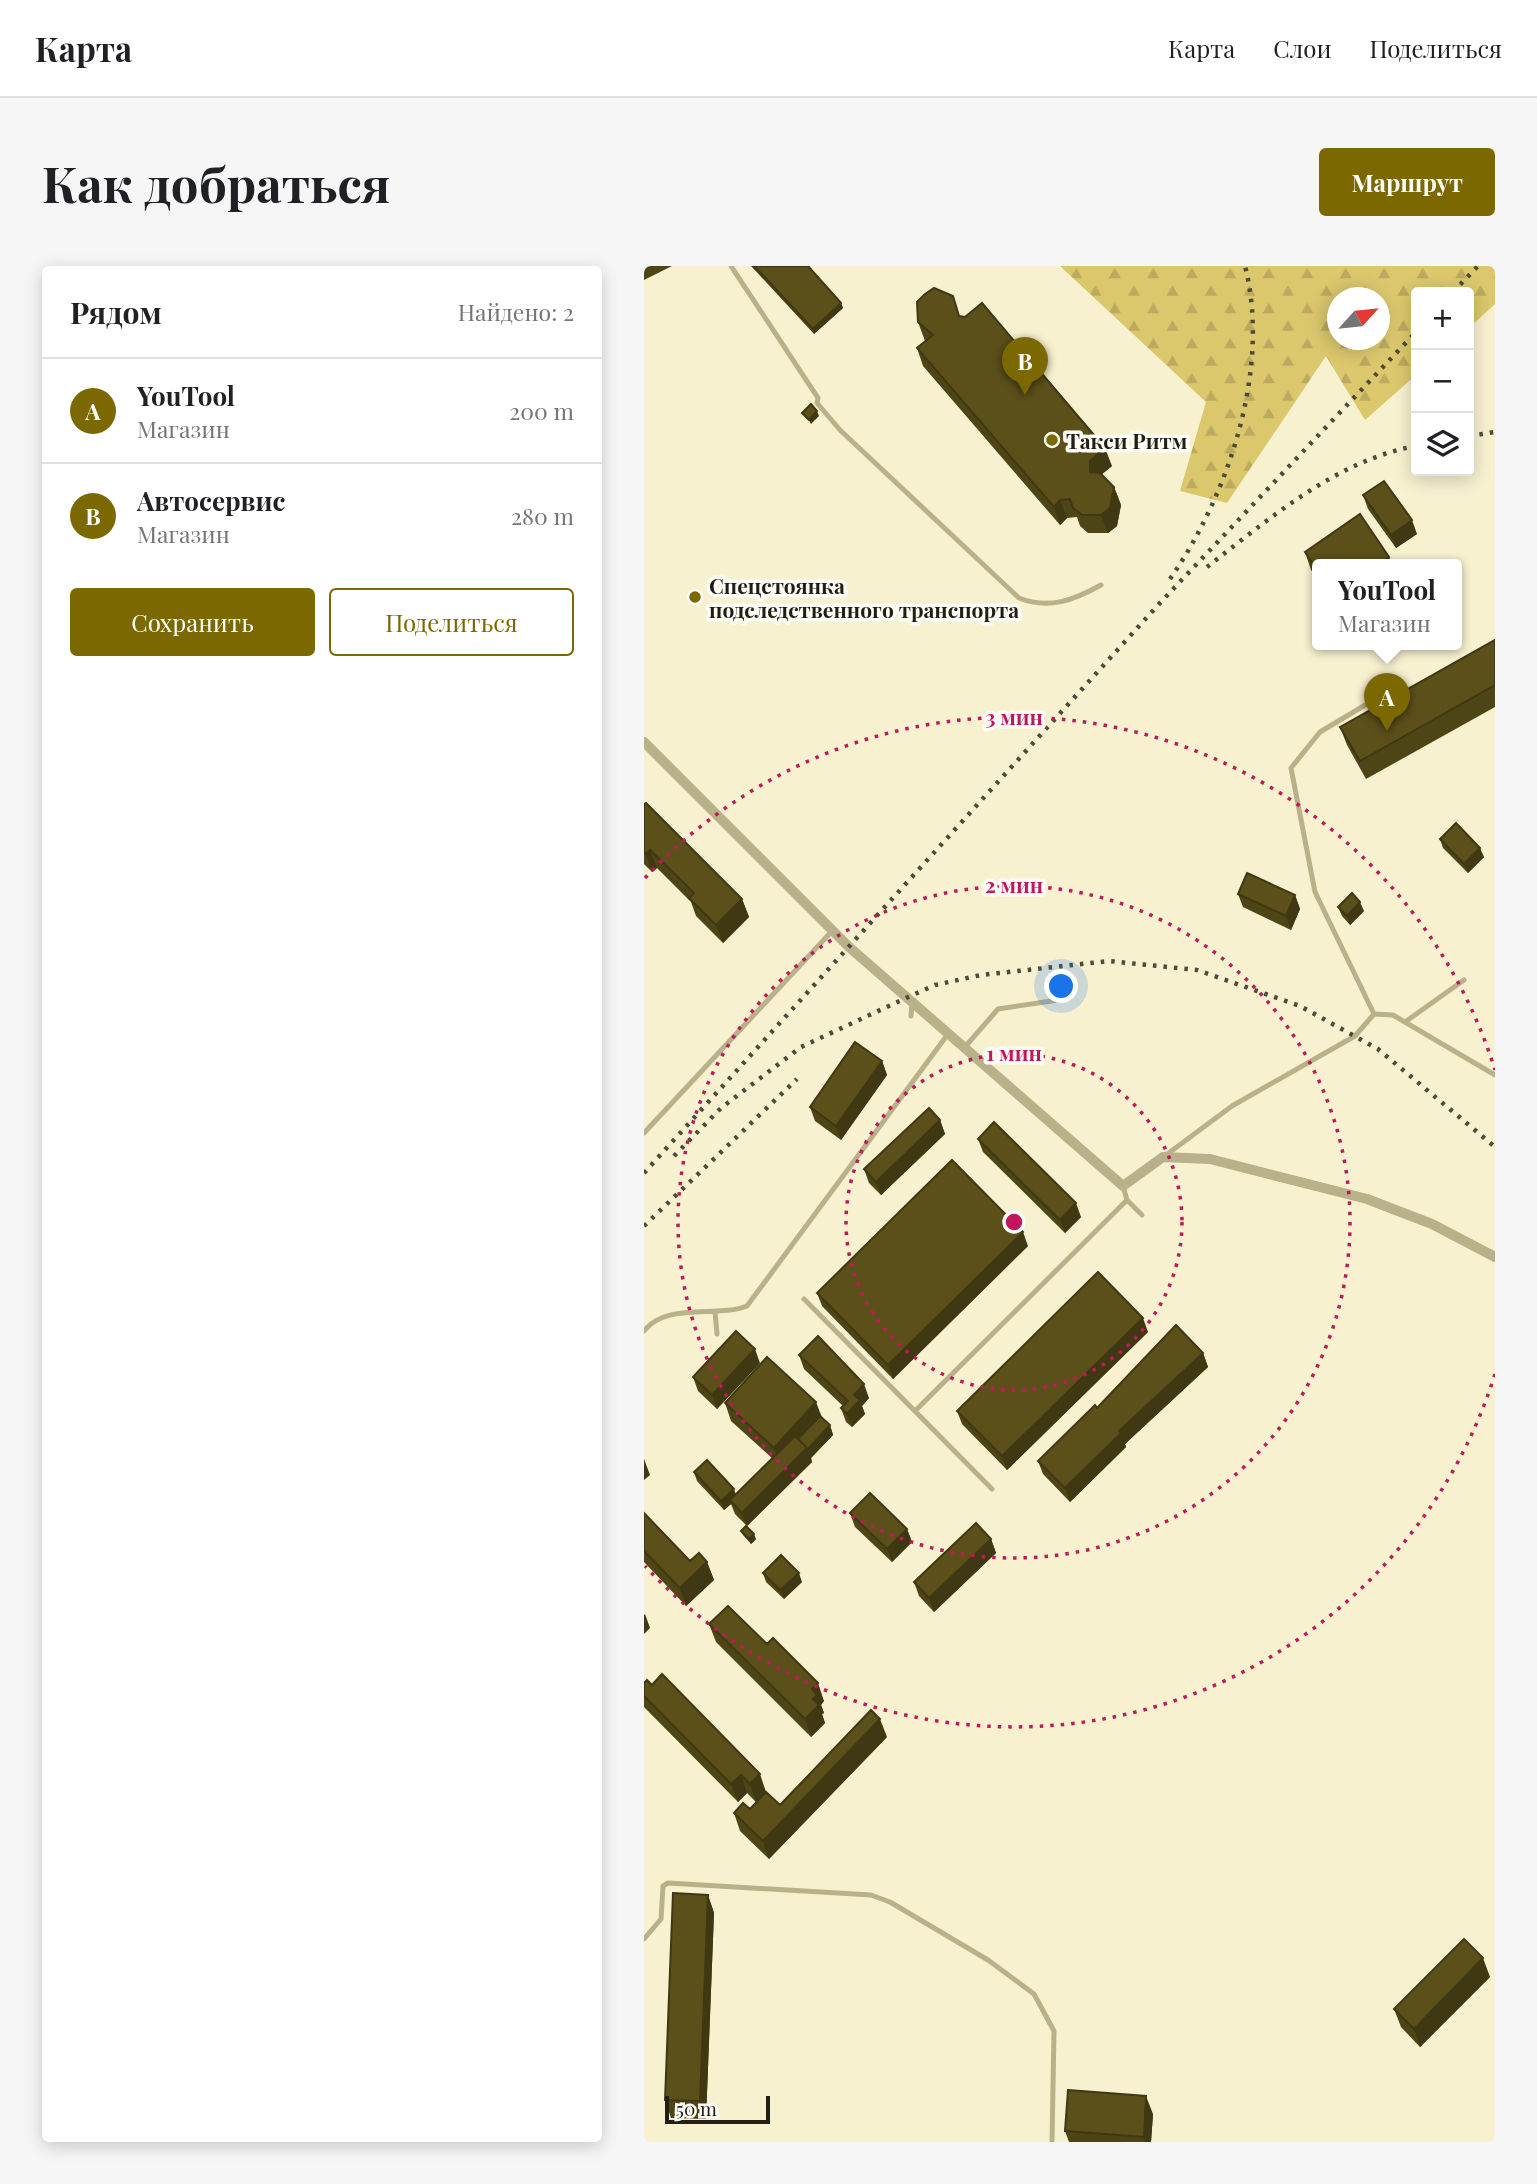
<!DOCTYPE html>
<html lang="ru">
<head>
<meta charset="utf-8">
<style>
  body { margin:0; font-family:"Playfair Display",serif; background:#f6f6f6; color:#202124 }
  .controls { position:absolute; right:21px; top:21px; display:grid; overflow:hidden; border-radius:7px; box-shadow:0 4px 18px #0003 }
  .controls button { width:63px; height:63px; display:grid; place-items:center; padding:0; border:0; border-bottom:2px solid #e0e0e0; background:#fff; color:#202124; font:35px sans-serif }
  .compass { position:absolute; left:683px; top:21px; width:63px; height:63px; border-radius:50%; background:#fff; box-shadow:0 4px 18px #0003; rotate:63deg }
  .scale { position:absolute; left:21px; bottom:18px; width:105px; box-sizing:border-box; padding-left:7px; border:4px solid #211f13; border-top:0; font-size:19px; line-height:24px; white-space:nowrap; color:#211f13; -webkit-text-stroke:5px #fefdf7; paint-order:stroke }
  .you { position:absolute; left:418px; top:721px; width:24px; height:24px; margin:-18px; border:5px solid #fff; border-radius:50%; background:#1a73e8; box-shadow:0 0 0 10px #1a73e833 }
  .badge { display:grid; place-items:center; width:46px; height:46px; border-radius:50%; background:#7b6900; color:#fff; font-size:23px; font-weight:700 }
  .pin { position:absolute; translate:-50% -58px; filter:drop-shadow(0 2px 4px #0008) }
  .pin::after { content:''; position:absolute; top:37px; width:24px; height:21px; background:inherit; clip-path:polygon(0 0,100% 0,50% 100%) }
  .popup { position:absolute; left:668px; top:293px; width:150px; height:91px; box-sizing:border-box; display:grid; place-content:center; border-radius:7px; background:#fff; filter:drop-shadow(0 2px 5px #0005); font-size:23px; white-space:nowrap; color:#757577 }
  .popup b { font-size:26px; color:#202124 }
  .popup::after { content:''; position:absolute; left:50%; top:100%; margin-left:-14px; border:14px solid transparent; border-top-color:#fff }
  .list { margin:0; padding:0; list-style:none }
  h2 { display:flex; justify-content:space-between; align-items:center; height:91px; margin:0; padding:0 28px; font-size:30px }
  h2 small { font-size:23px; font-weight:400; color:#757577 }
  .list li { display:grid; grid-template-columns:46px 1fr auto; gap:21px; align-items:center; box-sizing:border-box; height:105px; padding:0 28px; border-top:2px solid #e0e0e0 }
  .list b { display:block; font-size:26px; white-space:nowrap }
  .list p { margin:0; font-size:23px; white-space:nowrap; color:#757577 }
  .list em { font-size:23px; font-style:normal; color:#757577 }
  .actions { display:flex; gap:14px; padding:21px 28px }
  .actions a { flex:1; padding:16px 0; border:2px solid #7b6900; border-radius:7px; text-align:center; font-size:24px; color:#7b6900 }
  .actions .main { background:#7b6900; color:#fff }
  .icon { flex:none; width:38px; height:38px; fill:none; stroke:currentColor; stroke-width:2; stroke-linecap:round; stroke-linejoin:round }
  .map { position:relative; flex:none; width:851px; height:1876px; overflow:hidden; border-radius:7px }
  header { display:flex; align-items:center; gap:42px; box-sizing:border-box; height:98px; padding:0 35px; background:#fff; border-bottom:2px solid #e0e0e0 }
  header strong { font-size:33px }
  nav { display:flex; gap:38px; margin-inline-start:auto; font-size:24px }
  .intro { display:flex; align-items:center; justify-content:space-between; box-sizing:border-box; height:168px; padding:0 42px }
  h1 { margin:0; font-size:49px }
  .button { padding:18px 32px; border-radius:7px; background:#7b6900; color:#fff; font-size:24px; font-weight:700 }
  main { display:flex; gap:42px; padding:0 42px }
  aside { flex:1; background:#fff; border-radius:7px; box-shadow:0 4px 18px #0003 }
  .map>svg:first-child { display:block }
  .forest { fill:url(#forest-firs); fill-rule:evenodd }
  .lines { fill:none; stroke-linecap:round; stroke-linejoin:round }
  .service { stroke:#b9b189; stroke-width:5 }
  .minor { stroke:#b9b189; stroke-width:10 }
  .rail { stroke:#4d4a3a; stroke-width:4.5; stroke-dasharray:3.5 7; stroke-linecap:butt }
  .wall { fill:#4e4516 }
  .shaded-wall { fill:#403812 }
  .building { fill:#5b501a; stroke:#403812; stroke-width:2 }
  .ring { fill:none; stroke:#c2185b; stroke-width:3.5; stroke-dasharray:3.5 7 }
  .poi-dot { fill:#7b6900; stroke:#fefdf7; stroke-width:2.5 }
  .labels { text-anchor:middle; dominant-baseline:central; stroke-width:7; stroke-linejoin:round; paint-order:stroke }
  .poi-label { font-size:21px; font-weight:bold; fill:#211f13; stroke:#fefdf7; text-anchor:start }
  .centre { fill:#c2185b; stroke:#fefdf7; stroke-width:3.5 }
  .ring-label { font-size:21px; text-anchor:middle; font-weight:bold; fill:#c2185b; stroke:#fefdf7; stroke-width:7; stroke-linejoin:round; paint-order:stroke }
</style>
</head>
<body>
<header>
<strong>Карта</strong>
<nav><a>Карта</a><a>Слои</a><a>Поделиться</a></nav>
</header>
<div class="intro"><h1>Как добраться</h1><a class="button">Маршрут</a></div>
<main>
<aside>
<h2>Рядом<small>Найдено: 2</small></h2>
<ul class="list">
<li><span class="badge">A</span><div><b>YouTool</b><p>Магазин</p></div><em>200 m</em></li>
<li><span class="badge">B</span><div><b>Автосервис</b><p>Магазин</p></div><em>280 m</em></li>
</ul>
<div class="actions"><a class="main">Сохранить</a><a>Поделиться</a></div>
</aside>
<div class="map">
<svg width="851" height="1876" viewBox="0 0 851 1876">
  <defs>
    <pattern id="forest-firs" width="22" height="20" patternUnits="userSpaceOnUse" patternTransform="scale(1.75)"><rect width="22" height="20" fill="#dbc86d"/><path d="M5 1l3.5 6h-7zM16 11l3.5 6h-7z" fill="#bcab5e"/></pattern>
  </defs>
  <rect width="100%" height="100%" fill="#f7f1d0"/>
  <!-- forest -->
  <path class="forest" d="M 416,0 L 851,0 L 851,38 L 825,62 L 825,26 L 772,26 L 772,109 L 721,154 L 682,90 L 583,237 L 536,225 L 562,136 ZM 694,32 L 736,32 L 736,74 L 694,74 Z"/>
  <g class="lines">
    <!-- service -->
    <path class="service" d="M 87,0 L 174,132 L 173,137 L 196,164 L 375,332 C 405,344 430,334 457,319
      M 730,748 L 749,749 L 851,809
      M 267,750 L 268,737
      M 761,756 L 820,714
      M 320,782 L 354,743 L 421,733
      M 0,867 L 188,665
      M 522,889 L 588,840 L 711,770 L 730,748 L 671,626 L 647,502 L 676,466 L 743,426
      M 479,920 L 483,934 L 498,949
      M 160,1033 L 348,1223
      M 71,1046 L 73,1068
      M 0,1065 C 22,1036 73,1052 103,1040 L 304,768
      M 271,1145 L 483,934
      M 0,1673 L 17,1653 L 19,1620 L 24,1617 L 227,1629 L 246,1636 L 344,1694 L 390,1728 L 410,1765 L 408,1876"/>
    <!-- minor -->
    <path class="minor" d="M 0,476 L 205,681 L 479,920 L 519,891 L 566,893 L 723,933 L 788,958 L 851,991"/>
    <!-- rail -->
    <path class="rail" d="M 809,26 L 834,0
      M 825,170 L 851,166
      M 563,301 C 625,253 693,194 772,180
      M 526,313 C 585,228 627,102 601,0
      M 30,890 L 77,842 L 157,781 L 262,732 L 291,719 L 337,709 L 465,695 L 553,704 L 656,740 L 734,783 L 851,881
      M 0,907 L 515,338 L 772,66
      M 0,960 L 153,813"/>
  </g>
  <!-- wall -->
  <path class="wall" d="M 0,0 L 28,0 L 0,14 Z
    M 107,0 L 164,0 L 197,37 L 199,42 L 170,68 Z
    M 316,50 L 468,200 L 457,209 L 470,221 L 477,239 L 473,260 L 464,267 L 444,267 L 436,260 L 433,251 L 423,252 L 416,259 L 279,100 L 273,82 L 281,75 L 274,56 Z
    M 719,229 L 773,268 L 752,282 L 724,243 Z
    M 661,286 L 745,291 L 748,299 L 673,299 L 673,312 L 667,304 Z
    M 851,374 L 851,441 L 722,513 L 703,479 L 696,461 Z
    M 0,538 L 98,633 L 105,651 L 79,677 L 52,650 L 47,636 L 13,602 L 8,606 L 0,598 Z
    M 796,573 L 840,591 L 824,607 L 799,582 Z
    M 594,628 L 651,629 L 656,643 L 647,664 L 599,641 Z
    M 694,641 L 720,645 L 706,659 L 698,650 Z
    M 238,795 L 243,809 L 197,874 L 171,855 L 166,841 Z
    M 296,854 L 301,868 L 237,929 L 225,917 L 220,903 Z
    M 334,873 L 437,951 L 421,967 L 339,886 Z
    M 384,980 L 249,1113 L 178,1040 L 173,1027 Z
    M 504,1066 L 363,1204 L 318,1158 L 313,1145 Z
    M 559,1087 L 564,1101 L 481,1178 L 482,1181 L 426,1236 L 399,1208 L 394,1195 L 453,1142 Z
    M 155,1089 L 225,1132 L 218,1140 L 221,1148 L 208,1161 L 202,1156 L 197,1142 L 199,1140 L 160,1103 Z
    M 116,1097 L 73,1143 L 54,1125 L 49,1111 Z
    M 81,1137 L 178,1152 L 186,1159 L 189,1169 L 167,1192 L 168,1196 L 103,1260 L 91,1248 L 87,1238 L 80,1244 L 53,1215 L 50,1206 L 92,1228 L 128,1192 L 87,1155 Z
    M 0,1247 L 46,1295 L 63,1296 L 70,1314 L 42,1340 L 0,1296 Z
    M 206,1247 L 263,1263 L 268,1276 L 248,1296 L 211,1261 Z
    M 97,1265 L 112,1273 L 107,1278 L 99,1269 Z
    M 347,1273 L 352,1287 L 290,1346 L 275,1330 L 270,1316 Z
    M 119,1307 L 158,1316 L 140,1333 L 122,1316 Z
    M 65,1358 L 180,1435 L 177,1439 L 180,1447 L 178,1448 L 181,1457 L 167,1471 L 72,1376 Z
    M 0,1417 L 136,1539 L 243,1471 L 125,1593 L 96,1565 L 90,1547 L 106,1543 L 112,1536 L 103,1527 L 94,1536 L 0,1441 Z
    M 64,1629 L 70,1647 L 62,1853 L 27,1852 L 21,1834 Z
    M 846,1711 L 776,1781 L 757,1761 L 750,1743 Z
    M 509,1848 L 507,1876 L 425,1876 L 421,1865 Z"/>
  <!-- shaded-wall -->
  <path class="shaded-wall" d="M 197,37 L 199,42 L 170,68 L 169,63 Z
    M 173,145 L 175,150 L 167,158 L 165,154 Z
    M 461,182 L 468,200 L 452,213 L 446,206 L 446,195 Z
    M 470,221 L 477,239 L 473,260 L 464,267 L 457,249 Z
    M 416,234 L 423,252 L 416,259 L 410,241 Z
    M 768,254 L 773,268 L 752,282 L 747,269 Z
    M 745,291 L 748,299 L 734,299 Z
    M 836,582 L 840,591 L 824,607 L 820,598 Z
    M 6,584 L 13,602 L 8,606 L 2,588 Z
    M 651,629 L 656,643 L 647,664 L 642,650 Z
    M 98,633 L 105,651 L 79,677 L 72,659 Z
    M 716,636 L 720,645 L 706,659 L 703,650 Z
    M 238,795 L 243,809 L 197,874 L 192,860 Z
    M 296,854 L 301,868 L 237,929 L 232,916 Z
    M 432,937 L 437,951 L 421,967 L 416,954 Z
    M 379,966 L 384,980 L 249,1113 L 244,1099 Z
    M 499,1052 L 504,1066 L 363,1204 L 358,1190 Z
    M 111,1083 L 116,1097 L 73,1143 L 68,1129 Z
    M 559,1087 L 564,1101 L 481,1178 L 482,1181 L 426,1236 L 421,1222 L 475,1165 Z
    M 220,1118 L 225,1132 L 218,1140 L 221,1148 L 208,1161 L 203,1148 L 210,1129 Z
    M 172,1136 L 179,1154 L 137,1200 L 130,1182 Z
    M 186,1159 L 189,1169 L 167,1192 L 168,1196 L 103,1260 L 98,1247 Z
    M 0,1193 L 6,1209 L 0,1214 Z
    M 90,1223 L 93,1232 L 86,1234 L 87,1238 L 80,1244 L 77,1235 Z
    M 263,1263 L 268,1276 L 248,1296 L 243,1283 Z
    M 110,1268 L 112,1273 L 107,1278 L 105,1273 Z
    M 347,1273 L 352,1287 L 290,1346 L 285,1332 Z
    M 63,1296 L 70,1314 L 42,1340 L 36,1322 Z
    M 155,1307 L 158,1316 L 140,1333 L 136,1324 Z
    M 1,1348 L 6,1362 L 0,1368 L 0,1349 Z
    M 174,1417 L 180,1435 L 177,1439 L 180,1447 L 178,1448 L 181,1457 L 167,1471 L 161,1453 L 169,1433 L 168,1423 Z
    M 236,1453 L 243,1471 L 125,1593 L 119,1575 Z
    M 116,1508 L 122,1526 L 112,1536 L 106,1518 Z
    M 97,1509 L 103,1527 L 94,1536 L 87,1518 Z
    M 64,1629 L 70,1647 L 62,1853 L 56,1835 Z
    M 839,1692 L 846,1711 L 776,1781 L 770,1763 Z
    M 502,1830 L 509,1848 L 507,1876 L 501,1876 L 500,1871 Z"/>
  <!-- building -->
  <path class="building" d="M 110,0 L 164,0 L 197,37 L 169,63 Z
    M 290,22 L 309,30 L 315,50 L 321,51 L 338,37 L 461,182 L 446,195 L 446,206 L 456,207 L 470,221 L 466,242 L 457,249 L 438,249 L 429,242 L 426,233 L 416,234 L 410,241 L 273,82 L 289,69 L 274,56 L 273,36 L 281,28 Z
    M 167,138 L 173,145 L 165,154 L 158,147 Z
    M 740,215 L 768,254 L 747,269 L 719,229 Z
    M 716,248 L 745,291 L 734,299 L 673,299 L 673,304 L 661,286 Z
    M 851,374 L 851,419 L 716,495 L 696,461 Z
    M 2,537 L 98,633 L 72,659 L 45,632 L 50,627 L 6,584 L 2,588 L 0,586 L 0,538 Z
    M 812,557 L 836,582 L 820,598 L 796,573 Z
    M 603,607 L 651,629 L 642,650 L 594,628 Z
    M 708,627 L 716,636 L 703,650 L 694,641 Z
    M 211,776 L 238,795 L 192,860 L 166,841 Z
    M 285,842 L 296,854 L 232,916 L 220,903 Z
    M 350,856 L 432,937 L 416,954 L 334,873 Z
    M 308,894 L 379,966 L 244,1099 L 173,1027 Z
    M 454,1006 L 499,1052 L 358,1190 L 313,1145 Z
    M 532,1059 L 559,1087 L 475,1165 L 477,1167 L 421,1222 L 394,1195 L 451,1139 L 453,1142 Z
    M 92,1065 L 111,1083 L 68,1129 L 49,1111 Z
    M 174,1070 L 220,1118 L 210,1129 L 216,1134 L 203,1148 L 197,1142 L 204,1135 L 155,1089 Z
    M 123,1091 L 172,1136 L 130,1182 L 81,1137 Z
    M 176,1150 L 186,1159 L 164,1183 L 154,1173 Z
    M 151,1170 L 163,1182 L 98,1247 L 86,1234 Z
    M 63,1194 L 90,1223 L 77,1235 L 50,1206 Z
    M 226,1227 L 263,1263 L 243,1283 L 206,1247 Z
    M 0,1247 L 46,1295 L 55,1287 L 63,1296 L 36,1322 L 0,1285 Z
    M 332,1257 L 347,1273 L 285,1332 L 270,1316 Z
    M 102,1260 L 110,1268 L 105,1273 L 97,1265 Z
    M 137,1289 L 155,1307 L 136,1324 L 119,1307 Z
    M 84,1340 L 123,1378 L 129,1372 L 174,1417 L 168,1423 L 173,1429 L 169,1433 L 175,1439 L 161,1453 L 65,1358 Z
    M 18,1408 L 116,1508 L 106,1518 L 97,1509 L 87,1518 L 0,1430 L 0,1417 L 3,1414 L 8,1419 Z
    M 227,1444 L 236,1453 L 119,1575 L 90,1547 L 99,1537 L 106,1543 L 122,1526 L 136,1539 Z
    M 29,1627 L 64,1629 L 56,1835 L 21,1834 Z
    M 820,1673 L 839,1692 L 770,1763 L 750,1743 Z
    M 424,1824 L 502,1830 L 500,1871 L 421,1865 Z"/>
  <!-- distance rings -->
  <g class="ring">
    <circle cx="370" cy="956" r="168"/>
    <circle cx="370" cy="956" r="336"/>
    <path d="M851 1108A504 504 0 0 1 1 1300M1 612A504 504 0 0 1 851 804"/>
  </g>
  <!-- markers -->
  <g class="poi-dot">
    <circle cx="408" cy="174" r="7"/>
    <circle cx="51" cy="331" r="7"/>
  </g>
  <g class="labels">
    <!-- poi labels -->
    <g class="poi-label">
      <text x="422" y="174">Такси Ритм</text>
      <text x="65" y="319">Спецстоянка<tspan x="65" dy="24">подследственного транспорта</tspan></text>
    </g>
  </g>
  <circle cx="370" cy="956" r="10" class="centre"/>
  <g class="ring-label">
    <text x="370" y="459">3 мин</text>
    <text x="370" y="627">2 мин</text>
    <text x="370" y="795">1 мин</text>
  </g>
</svg>
<div class="controls">
<button>+</button>
<button>−</button>
<button><svg class="icon" aria-label="layers" viewBox="0 0 24 24"><path d="M12 4l9 5-9 5-9-5zM3 14l9 5 9-5"/></svg></button>
</div>
<svg class="compass" viewBox="-18 -18 36 36"><path d="M0-13l5 13h-10z" fill="#e53935"/><path d="M0 13l5-13h-10z" fill="#757577"/></svg>
<div class="scale">50 m</div>
<div class="you"></div>
<div class="pin badge" style="left:743px;top:465px">A</div>
<div class="popup"><b>YouTool</b>Магазин</div>
<div class="pin badge" style="left:381px;top:129px">B</div>
</div>
</main>
</body>
</html>
